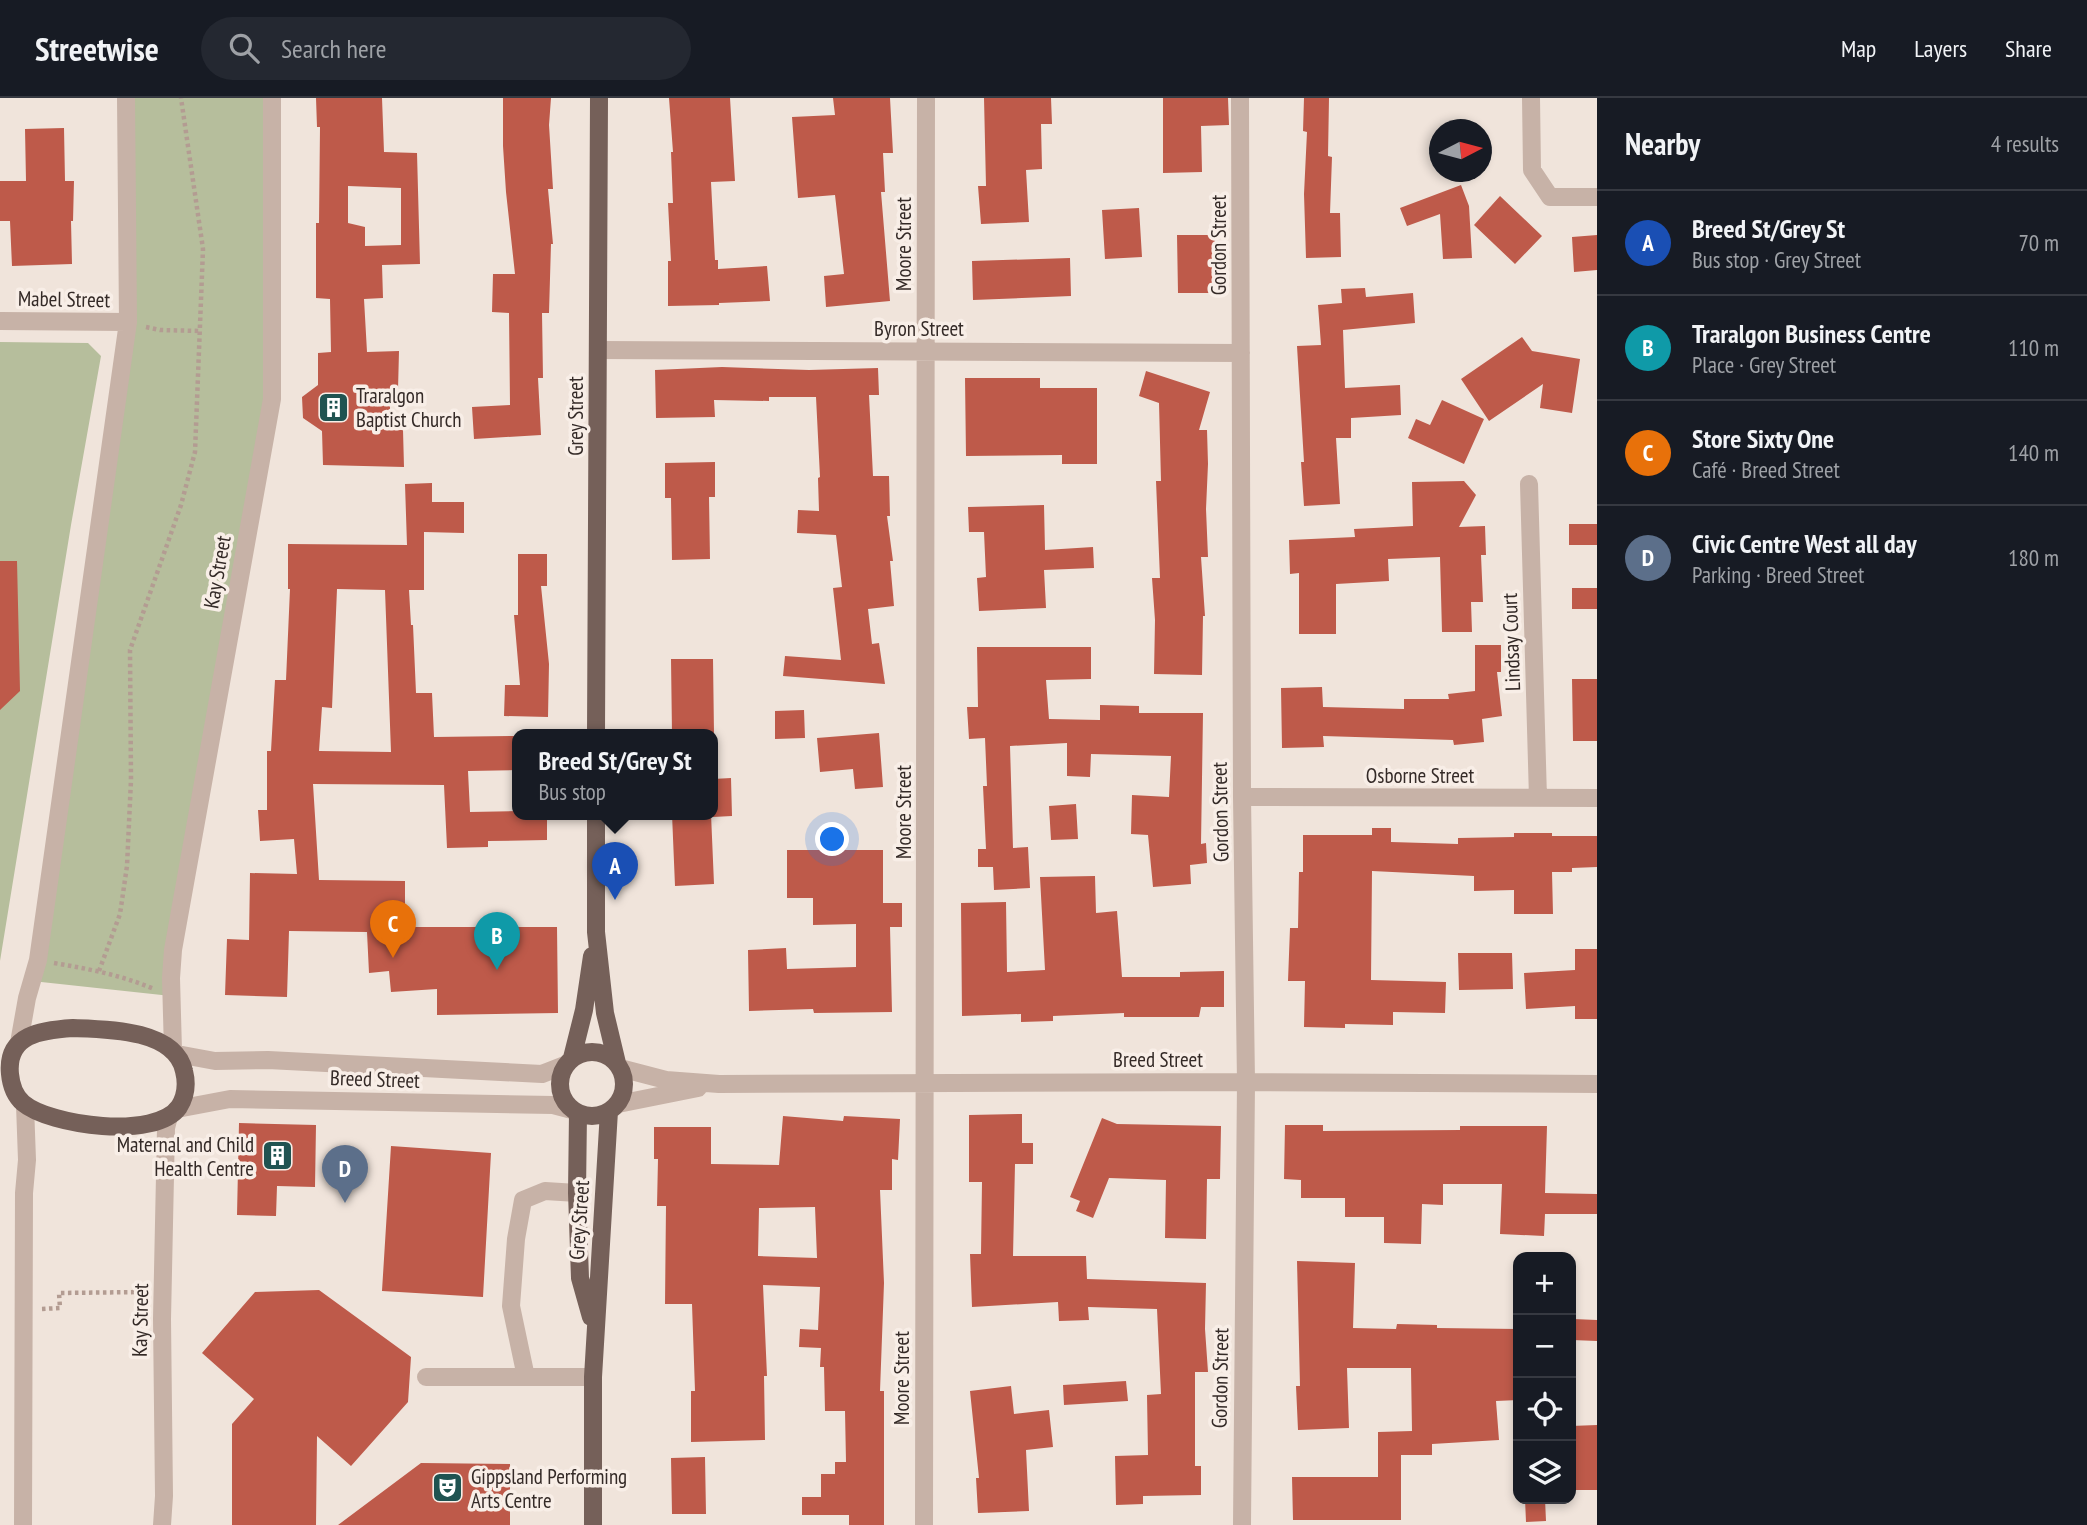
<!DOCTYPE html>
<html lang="en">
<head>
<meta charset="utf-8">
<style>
  body { margin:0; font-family:"PT Sans Narrow",sans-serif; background:#242831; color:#f1f3f6 }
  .controls { position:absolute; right:21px; bottom:21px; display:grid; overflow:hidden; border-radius:14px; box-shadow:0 4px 10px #0003 }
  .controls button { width:63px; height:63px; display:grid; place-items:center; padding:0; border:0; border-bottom:2px solid #363941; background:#171b24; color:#f1f3f6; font:35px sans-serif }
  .compass { position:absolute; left:1429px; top:21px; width:63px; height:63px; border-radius:50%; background:#171b24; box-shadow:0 4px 10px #0003; rotate:84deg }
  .you { position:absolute; left:833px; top:742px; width:24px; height:24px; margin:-18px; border:5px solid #fff; border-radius:50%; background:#1a73e8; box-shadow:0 0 0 10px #1a73e833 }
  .badge { display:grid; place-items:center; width:46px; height:46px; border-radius:50%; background:#0b8043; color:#fff; font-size:23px; font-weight:700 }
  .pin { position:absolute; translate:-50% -58px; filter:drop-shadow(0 2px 4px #0008) }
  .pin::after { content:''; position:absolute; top:37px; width:24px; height:21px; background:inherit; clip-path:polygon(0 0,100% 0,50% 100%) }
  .popup { position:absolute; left:512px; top:631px; width:206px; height:91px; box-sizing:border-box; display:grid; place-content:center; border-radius:14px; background:#171b24; filter:drop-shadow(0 2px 5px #0005); font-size:23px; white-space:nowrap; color:#9ea1a6 }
  .popup b { font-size:26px; color:#f1f3f6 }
  .popup::after { content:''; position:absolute; left:50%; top:100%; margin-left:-14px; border:14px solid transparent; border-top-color:#171b24 }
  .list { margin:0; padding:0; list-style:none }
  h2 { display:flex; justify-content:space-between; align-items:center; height:91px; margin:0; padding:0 28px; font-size:30px }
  h2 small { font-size:23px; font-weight:400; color:#9ea1a6 }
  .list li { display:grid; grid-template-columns:46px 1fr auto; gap:21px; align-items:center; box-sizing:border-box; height:105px; padding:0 28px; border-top:2px solid #363941 }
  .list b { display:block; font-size:26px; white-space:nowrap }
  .list p { margin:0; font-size:23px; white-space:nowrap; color:#9ea1a6 }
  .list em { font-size:23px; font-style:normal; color:#9ea1a6 }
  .icon { flex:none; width:38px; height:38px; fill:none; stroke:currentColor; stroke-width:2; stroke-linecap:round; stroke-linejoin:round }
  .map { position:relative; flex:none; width:1597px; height:1427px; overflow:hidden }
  header { display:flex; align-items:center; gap:42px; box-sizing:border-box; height:98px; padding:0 35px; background:#171b24; border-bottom:2px solid #363941 }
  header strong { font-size:33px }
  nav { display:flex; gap:38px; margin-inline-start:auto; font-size:24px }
  .search { width:490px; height:63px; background:#242831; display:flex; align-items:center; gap:18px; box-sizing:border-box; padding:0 24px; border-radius:38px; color:#9ea1a6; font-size:26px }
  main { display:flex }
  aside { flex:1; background:#171b24 }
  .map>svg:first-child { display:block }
  .green { fill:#b6be9c }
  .building { fill:#be5a4a; fill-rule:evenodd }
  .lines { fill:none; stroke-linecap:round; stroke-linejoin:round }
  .path { stroke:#b39c92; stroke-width:4.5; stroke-dasharray:3.5 3.5; stroke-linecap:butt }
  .minor { stroke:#c7b2a7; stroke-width:18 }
  .major { stroke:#756059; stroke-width:18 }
  .labels { text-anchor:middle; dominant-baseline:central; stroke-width:7; stroke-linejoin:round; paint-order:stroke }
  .street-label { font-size:21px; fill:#342a27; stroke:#f8eee7 }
  .poi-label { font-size:21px; fill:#342a27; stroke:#f8eee7; text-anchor:start }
</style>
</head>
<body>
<header>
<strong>Streetwise</strong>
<div class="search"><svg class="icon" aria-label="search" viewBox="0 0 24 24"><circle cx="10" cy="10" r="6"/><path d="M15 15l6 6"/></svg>Search here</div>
<nav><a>Map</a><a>Layers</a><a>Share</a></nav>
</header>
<main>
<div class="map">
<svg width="1597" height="1427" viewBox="0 0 1597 1427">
  <rect width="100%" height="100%" fill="#f0e4db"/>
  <!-- green -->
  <path class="green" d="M 126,0 L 272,0 L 272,301 L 171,898 L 32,883 L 128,224 Z
    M 0,244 L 88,245 L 101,258 L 71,427 L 0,863 Z"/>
  <!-- building -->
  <path class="building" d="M 316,0 L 382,0 L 384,54 L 417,55 L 420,166 L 382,167 L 383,200 L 364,201 L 367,254 L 399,253 L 398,292 L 390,293 L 390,332 L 403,332 L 404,369 L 323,367 L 322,333 L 303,320 L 302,299 L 318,287 L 318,255 L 331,254 L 330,201 L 316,200 L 316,125 L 319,125 L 320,29 L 317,29 ZM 348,88 L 401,90 L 401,147 L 365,148 L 365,129 L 348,125 Z
    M 503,0 L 551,0 L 549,27 L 553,91 L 548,91 L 553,146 L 551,146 L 549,215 L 542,215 L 543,280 L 538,280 L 541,337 L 474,341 L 472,309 L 510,307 L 509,215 L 492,214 L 493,176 L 515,176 L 506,94 L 503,48 Z
    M 669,0 L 730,0 L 735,83 L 711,84 L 715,162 L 718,162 L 718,171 L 767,168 L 770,203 L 719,205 L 719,207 L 668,208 L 668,163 L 671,163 L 668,105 L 673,105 L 671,54 L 673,54 Z
    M 833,0 L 890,0 L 893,55 L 883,55 L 885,94 L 881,94 L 890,203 L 826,209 L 824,178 L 844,176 L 835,97 L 798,100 L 792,19 L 835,17 Z
    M 984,0 L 1051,0 L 1052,26 L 1041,26 L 1042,71 L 1026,72 L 1029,124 L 981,126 L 978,88 L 986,88 Z
    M 1163,0 L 1228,0 L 1229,27 L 1201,28 L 1202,74 L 1163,75 Z
    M 1304,0 L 1329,0 L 1328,58 L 1332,59 L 1330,115 L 1340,115 L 1341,159 L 1306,160 L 1304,96 L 1307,34 L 1303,33 Z
    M 64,30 L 65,83 L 74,83 L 73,123 L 71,123 L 72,166 L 12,168 L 10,123 L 0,123 L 0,83 L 26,83 L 25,31 Z
    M 1461,87 L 1469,108 L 1472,160 L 1443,161 L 1440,116 L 1407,128 L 1400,110 Z
    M 1500,98 L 1542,138 L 1515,166 L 1474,127 Z
    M 1139,110 L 1142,159 L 1105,161 L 1102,112 Z
    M 1177,137 L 1215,137 L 1216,195 L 1178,195 Z
    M 1597,137 L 1597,172 L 1574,174 L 1572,139 Z
    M 1070,160 L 1071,198 L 973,202 L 972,163 Z
    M 1365,190 L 1366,199 L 1413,195 L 1415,225 L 1343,232 L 1345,290 L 1400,287 L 1401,317 L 1351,320 L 1351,340 L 1336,340 L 1340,406 L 1304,408 L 1301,364 L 1304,364 L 1297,248 L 1321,247 L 1318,207 L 1342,205 L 1341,191 Z
    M 1522,239 L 1532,253 L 1580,261 L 1572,315 L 1540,310 L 1543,286 L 1489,323 L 1461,281 Z
    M 722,269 L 809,272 L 878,270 L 879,297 L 869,297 L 873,378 L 889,378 L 890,418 L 887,418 L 893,463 L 890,463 L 894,508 L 868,511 L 872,546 L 879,545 L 885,586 L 783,578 L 785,558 L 841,562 L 833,490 L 842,489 L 836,437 L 797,435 L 798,412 L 819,413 L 818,380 L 820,379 L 816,299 L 769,299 L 769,303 L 714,302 L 715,319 L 656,320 L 655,272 Z
    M 1146,273 L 1210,294 L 1199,332 L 1207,332 L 1208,366 L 1206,411 L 1208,459 L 1201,459 L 1205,518 L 1203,518 L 1202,577 L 1154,576 L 1155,522 L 1152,480 L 1160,480 L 1156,383 L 1161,383 L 1159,305 L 1139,298 Z
    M 965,280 L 1040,280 L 1040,290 L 1097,290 L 1097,366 L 1062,366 L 1062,357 L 966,358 Z
    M 1442,302 L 1484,321 L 1464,366 L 1408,340 L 1416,321 L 1430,327 Z
    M 715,364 L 715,399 L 709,399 L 710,461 L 672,462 L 671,400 L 665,400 L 665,365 Z
    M 1464,383 L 1476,397 L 1459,429 L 1485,428 L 1486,457 L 1481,457 L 1483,504 L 1471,504 L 1472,534 L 1442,534 L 1440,459 L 1388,461 L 1389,483 L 1336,486 L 1336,536 L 1299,536 L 1299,475 L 1290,476 L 1289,442 L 1355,439 L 1354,431 L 1413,428 L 1412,384 Z
    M 432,385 L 432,404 L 464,404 L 464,435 L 424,434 L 424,492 L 409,492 L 411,527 L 413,527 L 416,595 L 432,595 L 434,639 L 517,638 L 517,672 L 468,673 L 470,714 L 517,713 L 517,716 L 547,716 L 547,742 L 488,743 L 488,749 L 447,750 L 444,687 L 313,686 L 319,782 L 405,783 L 405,829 L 557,829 L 558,915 L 437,917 L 437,891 L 391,894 L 389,873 L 369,875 L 367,834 L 289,833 L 287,899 L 225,897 L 227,841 L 249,842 L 250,775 L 297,776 L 294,741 L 260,743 L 258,712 L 267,712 L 267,653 L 271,653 L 275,582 L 286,582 L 290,491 L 288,491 L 288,446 L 407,447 L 405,386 ZM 337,491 L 385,492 L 391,654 L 319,653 L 322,609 L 332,610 Z
    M 1044,407 L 1045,452 L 1093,449 L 1094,470 L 1044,472 L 1046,510 L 979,513 L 977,480 L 986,479 L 984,434 L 969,434 L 968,409 Z
    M 1569,426 L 1597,426 L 1597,447 L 1569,447 Z
    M 518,456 L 547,456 L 547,488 L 541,488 L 549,566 L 548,619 L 504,618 L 505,587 L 520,587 L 514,517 L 518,517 Z
    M 0,463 L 17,463 L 20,593 L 0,612 Z
    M 1572,490 L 1597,490 L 1597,511 L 1572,511 Z
    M 1475,547 L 1501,547 L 1501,574 L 1497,574 L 1502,618 L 1482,621 L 1484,644 L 1454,647 L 1453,642 L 1323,638 L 1324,649 L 1282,650 L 1281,590 L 1322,589 L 1323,609 L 1404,611 L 1404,601 L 1449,601 L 1448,596 L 1475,593 Z
    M 977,549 L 1091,549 L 1091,581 L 1046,582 L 1049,621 L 1100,622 L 1100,607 L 1139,608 L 1139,615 L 1203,615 L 1201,746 L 1206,745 L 1207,765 L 1190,767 L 1191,786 L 1153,789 L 1148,737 L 1131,736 L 1132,697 L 1169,699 L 1171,658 L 1091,656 L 1090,679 L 1067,678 L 1067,645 L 1010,648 L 1013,750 L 1028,749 L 1030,790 L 994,792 L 993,769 L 978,769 L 978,751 L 986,751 L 983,688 L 987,688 L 985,640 L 969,641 L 967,609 L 978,609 Z
    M 671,561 L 713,561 L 714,636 L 672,636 Z
    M 1572,581 L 1597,581 L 1597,643 L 1573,643 Z
    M 804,612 L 805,640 L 775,641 L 775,613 Z
    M 879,635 L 883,689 L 855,691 L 853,671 L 820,674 L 817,640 Z
    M 731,680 L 732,718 L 713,719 L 713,681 Z
    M 1076,706 L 1078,741 L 1051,742 L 1049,708 Z
    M 672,716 L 711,716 L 714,786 L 675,788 Z
    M 1372,730 L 1391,730 L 1391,744 L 1458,746 L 1458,740 L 1514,739 L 1514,735 L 1552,735 L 1552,738 L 1597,738 L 1597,769 L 1572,770 L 1572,774 L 1552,774 L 1553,816 L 1514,816 L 1514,792 L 1474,793 L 1474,778 L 1372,773 L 1371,882 L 1446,884 L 1445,915 L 1393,914 L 1393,927 L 1345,926 L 1345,930 L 1304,929 L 1305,883 L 1288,883 L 1290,830 L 1298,830 L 1299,774 L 1303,774 L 1303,737 L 1372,737 Z
    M 787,752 L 883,752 L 883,805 L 902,805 L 902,829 L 890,829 L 892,914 L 814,915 L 813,911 L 749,913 L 748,852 L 786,850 L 787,871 L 856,869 L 856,826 L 813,827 L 813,800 L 787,800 Z
    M 1095,778 L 1096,815 L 1117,813 L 1122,879 L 1180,879 L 1180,874 L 1224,873 L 1224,909 L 1201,909 L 1199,919 L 1124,919 L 1124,915 L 1053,918 L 1053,923 L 1021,924 L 1021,916 L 962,918 L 961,805 L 1006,804 L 1007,874 L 1045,872 L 1040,779 Z
    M 1575,851 L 1597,851 L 1597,921 L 1575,921 L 1575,908 L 1526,911 L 1524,875 L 1575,872 Z
    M 1458,855 L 1512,855 L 1513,891 L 1459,892 Z
    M 1022,1016 L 1022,1045 L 1033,1045 L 1033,1066 L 1015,1066 L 1013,1158 L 1086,1158 L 1087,1181 L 1206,1185 L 1205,1231 L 1208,1274 L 1195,1274 L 1195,1368 L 1201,1368 L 1201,1397 L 1143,1398 L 1143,1406 L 1116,1407 L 1115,1358 L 1148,1357 L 1147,1297 L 1161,1296 L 1157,1211 L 1088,1209 L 1089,1222 L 1059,1223 L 1058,1204 L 972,1209 L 970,1156 L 981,1156 L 982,1084 L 969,1084 L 969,1017 Z
    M 783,1018 L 843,1023 L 844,1018 L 900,1021 L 898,1062 L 892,1061 L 892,1092 L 880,1092 L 884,1185 L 880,1293 L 884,1293 L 884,1427 L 849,1427 L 849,1417 L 802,1417 L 802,1399 L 821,1399 L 821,1376 L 835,1376 L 835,1364 L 846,1364 L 845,1313 L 825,1313 L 824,1269 L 820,1269 L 821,1250 L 799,1249 L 800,1231 L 818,1232 L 820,1189 L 763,1187 L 767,1278 L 764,1278 L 765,1342 L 691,1344 L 691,1293 L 695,1293 L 692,1206 L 665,1206 L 666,1108 L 657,1108 L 658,1061 L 654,1061 L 654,1029 L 711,1029 L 711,1066 L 779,1067 ZM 815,1109 L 817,1160 L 758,1158 L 759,1110 Z
    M 1102,1020 L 1117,1026 L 1221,1028 L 1220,1081 L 1207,1081 L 1206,1141 L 1165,1140 L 1166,1082 L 1109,1080 L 1093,1120 L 1076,1113 L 1080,1103 L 1070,1099 Z
    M 239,1025 L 316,1027 L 315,1089 L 277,1088 L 276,1118 L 237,1117 Z
    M 1285,1027 L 1323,1027 L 1323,1033 L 1460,1032 L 1460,1028 L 1547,1028 L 1545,1095 L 1597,1096 L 1597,1116 L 1545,1116 L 1544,1138 L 1500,1136 L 1502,1086 L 1443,1086 L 1443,1107 L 1422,1106 L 1421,1146 L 1384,1145 L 1384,1119 L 1345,1119 L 1345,1100 L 1301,1100 L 1301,1082 L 1284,1081 Z
    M 391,1048 L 491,1055 L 483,1199 L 382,1193 Z
    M 1297,1163 L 1355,1165 L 1353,1230 L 1396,1231 L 1397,1226 L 1437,1227 L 1437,1230 L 1518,1231 L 1518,1302 L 1496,1303 L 1499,1342 L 1432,1346 L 1432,1357 L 1401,1357 L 1401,1422 L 1293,1422 L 1292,1379 L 1378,1379 L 1378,1334 L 1412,1333 L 1411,1270 L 1347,1270 L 1349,1330 L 1298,1332 L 1296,1288 L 1300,1288 Z
    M 319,1192 L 411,1259 L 408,1304 L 351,1368 L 317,1338 L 316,1427 L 232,1427 L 232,1326 L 254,1301 L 202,1255 L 255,1194 Z
    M 1573,1221 L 1597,1222 L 1597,1243 L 1572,1242 Z
    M 1126,1283 L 1128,1303 L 1064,1307 L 1063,1287 Z
    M 1011,1288 L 1014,1316 L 1049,1312 L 1053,1349 L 1026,1352 L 1029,1413 L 978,1415 L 976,1380 L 979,1380 L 970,1293 Z
    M 1597,1327 L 1597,1392 L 1571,1392 L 1571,1328 Z
    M 705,1359 L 706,1416 L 672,1416 L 671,1360 Z
    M 421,1365 L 510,1366 L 510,1427 L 338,1427 Z
    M 1525,1401 L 1545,1401 L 1546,1423 L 1526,1424 Z"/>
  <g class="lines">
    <!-- path -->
    <path class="path" d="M 146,229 L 160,232 L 201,233
      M 54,865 C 89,871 121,877 154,891
      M 99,873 L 120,816 L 127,768 L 131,682 L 130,552 L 181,407 L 195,354 L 203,151 L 181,0
      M 42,1211 L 60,1210 L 59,1195 L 144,1194"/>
    <!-- minor -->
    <path class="minor" d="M 1240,0 L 1242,699 L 1246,984 L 1242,1427
      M 1531,0 L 1532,72 L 1550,99 L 1597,99
      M 0,223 L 128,224
      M 598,252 L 1241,255
      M 1529,386 L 1538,700
      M 1242,699 L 1597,700
      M 19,945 L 27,900 L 38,862 L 128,224 L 126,0
      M 173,953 L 171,880 L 173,852 L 272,301 L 272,0
      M 177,956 L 215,963 L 268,962 L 542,976 L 565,967
      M 620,970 L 666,982 L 719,986 L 1246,984 L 1597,986
      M 618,1006 L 698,990
      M 177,1011 L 230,1001 L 553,1007 L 572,1012
      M 426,1279 L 593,1279
      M 526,1279 L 511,1208 L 516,1141 L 523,1102 L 545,1093 L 577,1095
      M 23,1427 L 24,1095 L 27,1062 L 25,1007
      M 162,1427 L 164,1398 L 162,1221 L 166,1030 L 169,1018
      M 924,1427 L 926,0"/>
    <!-- major -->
    <path class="major" d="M 596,636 L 599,0
      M 596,716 L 596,834 L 605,915 L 617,965
      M 73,930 C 106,931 175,931 184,973 C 187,985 186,998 179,1009 C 156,1042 50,1028 23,1005 C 14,997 11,987 10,976 C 6,936 42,932 73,930 Z
      M560 986a32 32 0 1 1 64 0a32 32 0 1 1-64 0Z
      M 572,960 L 584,912 L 592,858
      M 578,1015 L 577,1095 L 580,1180 L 591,1219
      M 593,1427 L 593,1279 L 609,1013"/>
  </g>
  <!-- icons -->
  <defs>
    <symbol id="building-square" viewBox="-11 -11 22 22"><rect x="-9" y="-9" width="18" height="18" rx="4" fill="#205351" stroke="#f8eee7"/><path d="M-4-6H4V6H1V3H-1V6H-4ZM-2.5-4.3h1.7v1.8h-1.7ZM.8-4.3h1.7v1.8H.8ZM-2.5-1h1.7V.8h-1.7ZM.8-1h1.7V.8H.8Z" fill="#fff"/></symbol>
    <symbol id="theatre-square" viewBox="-11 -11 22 22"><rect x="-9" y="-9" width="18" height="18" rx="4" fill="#205351" stroke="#f8eee7"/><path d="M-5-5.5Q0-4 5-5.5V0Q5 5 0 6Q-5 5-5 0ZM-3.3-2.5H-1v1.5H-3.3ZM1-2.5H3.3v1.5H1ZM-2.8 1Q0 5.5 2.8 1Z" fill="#fff"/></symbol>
  </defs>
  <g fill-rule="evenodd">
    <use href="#building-square" x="316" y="292" width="35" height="35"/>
    <use href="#building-square" x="260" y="1040" width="35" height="35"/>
    <use href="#theatre-square" x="430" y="1372" width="35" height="35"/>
  </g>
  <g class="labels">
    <!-- street labels -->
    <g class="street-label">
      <text transform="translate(903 146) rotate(-90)">Moore Street</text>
      <text transform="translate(1218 147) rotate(-90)">Gordon Street</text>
      <text transform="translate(64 201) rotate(1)">Mabel Street</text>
      <text x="919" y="230">Byron Street</text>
      <text transform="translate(575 318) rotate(-90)">Grey Street</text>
      <text transform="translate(217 474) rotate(-80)">Kay Street</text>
      <text transform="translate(1511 544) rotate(-92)">Lindsay Court</text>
      <text x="1420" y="677">Osborne Street</text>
      <text transform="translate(903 714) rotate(-90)">Moore Street</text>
      <text transform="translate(1220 714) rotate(-91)">Gordon Street</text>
      <text x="1158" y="961">Breed Street</text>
      <text transform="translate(375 981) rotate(2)">Breed Street</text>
      <text transform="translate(579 1122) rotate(-86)">Grey Street</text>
      <text transform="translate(140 1222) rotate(-89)">Kay Street</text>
      <text transform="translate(901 1280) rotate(-90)">Moore Street</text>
      <text transform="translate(1220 1280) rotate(-89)">Gordon Street</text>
    </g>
    <!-- poi labels -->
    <g class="poi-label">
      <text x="356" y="297">Traralgon<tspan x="356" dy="24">Baptist Church</tspan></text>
      <text x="254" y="1046" text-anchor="end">Maternal and Child<tspan x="254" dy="24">Health Centre</tspan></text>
      <text x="471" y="1378">Gippsland Performing<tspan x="471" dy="24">Arts Centre</tspan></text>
    </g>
  </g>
</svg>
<div class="controls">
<button>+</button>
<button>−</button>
<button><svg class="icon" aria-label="locate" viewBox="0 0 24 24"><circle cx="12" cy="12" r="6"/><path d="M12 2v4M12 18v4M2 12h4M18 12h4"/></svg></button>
<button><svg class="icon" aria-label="layers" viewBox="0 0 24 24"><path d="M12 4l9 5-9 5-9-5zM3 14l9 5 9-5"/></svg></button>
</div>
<svg class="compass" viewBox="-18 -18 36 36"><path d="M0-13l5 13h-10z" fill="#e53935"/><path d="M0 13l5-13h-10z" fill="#9ea1a6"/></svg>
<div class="you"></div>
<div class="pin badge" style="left:615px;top:802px;background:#1a4fb4">A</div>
<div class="popup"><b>Breed St/Grey St</b>Bus stop</div>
<div class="pin badge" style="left:497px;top:872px;background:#0f9aa8">B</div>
<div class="pin badge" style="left:393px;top:860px;background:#e8710a">C</div>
<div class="pin badge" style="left:345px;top:1105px;background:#5c6f8a">D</div>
</div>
<aside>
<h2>Nearby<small>4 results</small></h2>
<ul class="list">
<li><span class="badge" style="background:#1a4fb4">A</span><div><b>Breed St/Grey St</b><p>Bus stop · Grey Street</p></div><em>70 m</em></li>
<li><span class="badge" style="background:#0f9aa8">B</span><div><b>Traralgon Business Centre</b><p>Place · Grey Street</p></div><em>110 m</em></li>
<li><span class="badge" style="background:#e8710a">C</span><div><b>Store Sixty One</b><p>Café · Breed Street</p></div><em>140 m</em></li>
<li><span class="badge" style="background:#5c6f8a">D</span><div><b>Civic Centre West all day</b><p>Parking · Breed Street</p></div><em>180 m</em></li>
</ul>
</aside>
</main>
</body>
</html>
